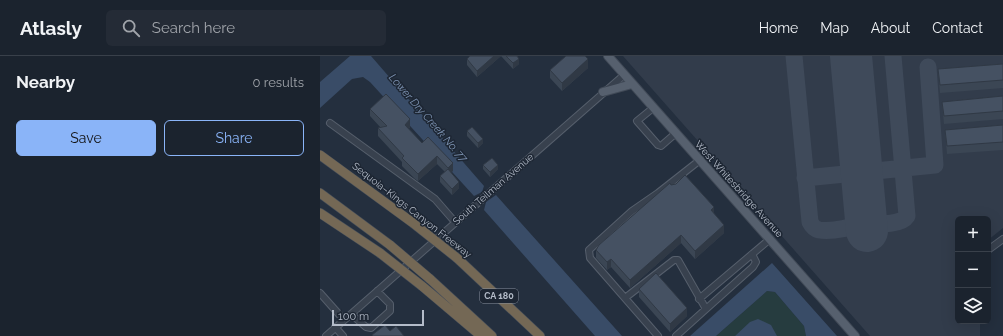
<!DOCTYPE html>
<html lang="en">
<head>
<meta charset="utf-8">
<style>
  body { margin:0; font-family:Raleway,sans-serif; background:#242b36; color:#f1f3f6 }
  .controls { position:absolute; right:12px; bottom:12px; display:grid; overflow:hidden; border-radius:6px; box-shadow:0 4px 16px #0002 }
  .controls button { width:36px; height:36px; display:grid; place-items:center; padding:0; border:0; border-bottom:1px solid #39404a; background:#1b232e; color:#f1f3f6; font:20px sans-serif }
  .scale { position:absolute; left:12px; bottom:10px; width:92px; box-sizing:border-box; padding-left:4px; border:2px solid #b4bcc9; border-top:0; font-size:11px; line-height:14px; white-space:nowrap; color:#b4bcc9; -webkit-text-stroke:3px #1d2633; paint-order:stroke }
  .list { margin:0; padding:0; list-style:none }
  h2 { display:flex; justify-content:space-between; align-items:center; height:52px; margin:0; padding:0 16px; font-size:17px }
  h2 small { font-size:13px; font-weight:400; color:#a0a4aa }
  .actions { display:flex; gap:8px; padding:12px 16px }
  .actions a { flex:1; padding:9px 0; border:1px solid #8ab4f8; border-radius:6px; text-align:center; font-size:14px; color:#8ab4f8 }
  .actions .main { background:#8ab4f8; color:#111 }
  .icon { flex:none; width:22px; height:22px; fill:none; stroke:currentColor; stroke-width:2; stroke-linecap:round; stroke-linejoin:round }
  .map { position:relative; flex:none; width:683px; height:280px; overflow:hidden }
  header { display:flex; align-items:center; gap:24px; box-sizing:border-box; height:56px; padding:0 20px; background:#1b232e; border-bottom:1px solid #39404a }
  header strong { font-size:19px }
  nav { display:flex; gap:22px; margin-inline-start:auto; font-size:14px }
  .search { width:280px; height:36px; background:#242b36; display:flex; align-items:center; gap:10px; box-sizing:border-box; padding:0 14px; border-radius:6px; color:#a0a4aa; font-size:15px }
  main { display:flex }
  aside { flex:1; background:#1b232e }
  .map>svg:first-child { display:block }
  .airport { fill:#323c4b }
  .green { fill:#263c3f }
  .water { fill:#394c67 }
  .lines { fill:none; stroke-linecap:round; stroke-linejoin:round }
  .taxiway { stroke:#3f4a5a; stroke-width:17 }
  .runway { stroke:#3f4a5a; stroke-width:42 }
  .minor-casing { stroke:#565f6c; stroke-width:8 }
  .major-casing { stroke:#414a57; stroke-width:10 }
  .highway-casing { stroke:#434c59; stroke-width:10 }
  .minor { stroke:#38414e; stroke-width:6 }
  .major { stroke:#56606e; stroke-width:8 }
  .highway { stroke:#746855; stroke-width:9 }
  .highway-bridge-casing { stroke:#434c59; stroke-width:10; stroke-linecap:butt }
  .highway-bridge { stroke:#746855; stroke-width:9 }
  .wall { fill:#3b4654 }
  .shaded-wall { fill:#303945 }
  .building { fill:#455162; stroke:#303945 }
  .labels { text-anchor:middle; dominant-baseline:central; stroke-width:3; stroke-linejoin:round; paint-order:stroke }
  .shield { fill:#1d2633; stroke:#878f9c; stroke-width:1 }
  .shield-label { font-size:9px; font-weight:bold; fill:#b4bcc9 }
  .street-label { font-size:10px; fill:#b4bcc9; stroke:#1d2633 }
  .water-label { font-size:11px; font-style:italic; fill:#7c92b1; stroke:#1d2633 }
</style>
</head>
<body>
<header>
<strong>Atlasly</strong>
<div class="search"><svg class="icon" aria-label="search" viewBox="0 0 24 24"><circle cx="10" cy="10" r="6"/><path d="M15 15l6 6"/></svg>Search here</div>
<nav><a>Home</a><a>Map</a><a>About</a><a>Contact</a></nav>
</header>
<main>
<aside>
<h2>Nearby<small>0 results</small></h2>
<ul class="list">
</ul>
<div class="actions"><a class="main">Save</a><a>Share</a></div>
</aside>
<div class="map">
<svg width="683" height="280" viewBox="0 0 683 280">
  <rect width="100%" height="100%" fill="#242f3e"/>
  <!-- airport -->
  <path class="airport" d="M 303,0 L 683,0 L 683,172 L 668,184 L 668,163 L 638,163 L 638,265 L 660,265 L 660,280 L 550,280 Z"/>
  <!-- green -->
  <path class="green" d="M 447,235 L 455,236 L 484,270 L 486,280 L 396,280 Z"/>
  <!-- water -->
  <path class="water" d="M 30,0 L 51,0 L 164,130 L 162,136 L 154,140 L 50,26 L 43,21 L 32,23 L 0,52 L 0,26 Z
    M 176,139 L 302,280 L 275,280 L 164,154 L 166,146 Z
    M 452,207 L 517,280 L 486,280 L 484,270 L 455,236 L 447,235 L 396,280 L 370,280 Z
    M 438,263 L 451,269 L 457,280 L 415,280 L 430,266 Z"/>
  <g class="lines">
    <!-- taxiway -->
    <path class="taxiway" d="M 474,0 L 490,166 C 492,170 495,173 499,174 C 510,176 538,172 543,163 L 545,149
      M 485,122 L 615,109 L 608,11
      M 545,149 C 546,155 547,160 552,164 C 560,170 582,168 587,160 L 573,0"/>
    <!-- runway -->
    <path class="runway" d="M 531,0 L 547,175"/>
    <defs>
      <path id="minor" d="M 333,52 L 317,65 L 338,89 L 341,90 L 356,77
        M 10,67 L 115,143 L 135,166
        M 668,194 L 683,183
        M 0,237 L 24,264
        M 305,242 L 354,204 L 358,204 L 386,253 L 356,280
        M 379,243 L 450,183
        M 386,253 L 433,211 L 436,206 L 432,198
        M 31,258 L 46,271 L 51,272 L 70,255 L 70,248 L 57,235
        M 15,271 L 23,280
        M 6,280 L 304,19
        M 338,280 L 270,202 L 269,194 L 312,155 L 338,137 L 380,104"/>
      <path id="major" d="M 288,0 L 535,280
        M 283,36 L 312,28"/>
      <path id="highway" d="M 0,99 L 93,167
        M 0,137 L 70,189
        M 0,157 L 60,197
        M 137,202 L 220,280
        M 110,223 L 172,280
        M 102,230 L 161,280"/>
    </defs>
    <!-- minor casing -->
    <use href="#minor" class="minor-casing"/>
    <!-- major casing -->
    <use href="#major" class="major-casing"/>
    <!-- highway casing -->
    <use href="#highway" class="highway-casing"/>
    <!-- minor -->
    <use href="#minor" class="minor"/>
    <!-- major -->
    <use href="#major" class="major"/>
    <!-- highway -->
    <use href="#highway" class="highway"/>
    <defs>
      <path id="highway-bridge" d="M 93,167 L 137,202
        M 70,189 L 110,223
        M 60,197 L 102,230"/>
    </defs>
    <!-- highway-bridge casing -->
    <use href="#highway-bridge" class="highway-bridge-casing"/>
    <!-- highway-bridge -->
    <use href="#highway-bridge" class="highway-bridge"/>
  </g>
  <!-- wall -->
  <path class="wall" d="M 150,0 L 197,0 L 199,8 L 193,13 L 181,0 L 157,21 L 147,9 L 147,3 Z
    M 683,8 L 683,32 L 620,37 L 618,13 Z
    M 268,12 L 242,35 L 230,22 L 230,14 Z
    M 683,40 L 683,63 L 624,68 L 622,46 Z
    M 50,53 L 90,71 L 89,73 L 102,87 L 133,115 L 131,116 L 139,132 L 132,139 L 120,126 L 120,120 L 125,116 L 117,108 L 98,125 L 95,123 L 82,110 L 82,106 L 58,80 L 58,72 L 61,72 L 50,60 Z
    M 683,69 L 683,94 L 627,98 L 625,74 Z
    M 147,75 L 163,87 L 158,92 L 147,80 Z
    M 163,109 L 178,113 L 170,121 L 163,113 Z
    M 351,129 L 394,158 L 404,177 L 375,203 L 361,187 L 310,232 L 291,211 L 287,214 L 276,202 L 276,194 Z
    M 319,233 L 367,260 L 350,276 L 319,241 Z"/>
  <!-- shaded-wall -->
  <path class="shaded-wall" d="M 174,0 L 181,0 L 157,21 L 157,15 Z
    M 199,3 L 199,8 L 193,13 L 193,7 Z
    M 268,3 L 268,12 L 242,35 L 242,27 Z
    M 90,63 L 90,71 L 85,77 L 85,69 Z
    M 163,83 L 163,87 L 158,92 L 158,87 Z
    M 117,100 L 117,108 L 98,125 L 98,118 Z
    M 133,107 L 133,115 L 128,119 L 128,112 Z
    M 178,109 L 178,113 L 170,121 L 170,116 Z
    M 139,126 L 139,132 L 132,139 L 132,133 Z
    M 394,151 L 394,160 L 391,154 Z
    M 404,169 L 404,177 L 375,203 L 375,195 Z
    M 361,179 L 361,187 L 310,232 L 310,224 Z
    M 291,203 L 291,211 L 287,214 L 287,206 Z
    M 367,252 L 367,260 L 350,276 L 350,268 Z"/>
  <!-- building -->
  <path class="building" d="M 150,0 L 174,0 L 157,15 L 147,3 Z
    M 186,0 L 197,0 L 199,3 L 193,7 Z
    M 246,0 L 265,0 L 268,3 L 242,27 L 230,14 Z
    M 683,8 L 683,24 L 620,29 L 618,13 Z
    M 66,38 L 90,63 L 85,69 L 102,87 L 108,81 L 133,107 L 128,112 L 117,100 L 98,118 L 82,102 L 84,100 L 58,72 L 67,70 L 50,53 Z
    M 683,40 L 683,55 L 624,60 L 622,46 Z
    M 683,69 L 683,86 L 627,90 L 625,74 Z
    M 152,71 L 163,83 L 158,87 L 147,75 Z
    M 172,102 L 178,109 L 170,116 L 163,109 Z
    M 128,113 L 139,126 L 132,133 L 120,120 Z
    M 365,119 L 394,151 L 391,154 L 404,169 L 375,195 L 361,179 L 310,224 L 291,203 L 287,206 L 276,194 L 279,189 L 350,127 L 351,129 L 356,128 Z
    M 336,217 L 367,252 L 350,268 L 319,233 Z
    M 65,269 L 70,275 L 76,270 L 84,280 L 53,280 L 52,279 Z"/>
  <g class="labels">
    <!-- shield labels -->
    <rect class="shield" x="160" y="233" width="38" height="14" rx="3"/>
    <g class="shield-label">
      <text x="179" y="240">CA 180</text>
    </g>
    <!-- street labels -->
    <g class="street-label">
      <text transform="translate(173 133) rotate(-41)">South Teilman Avenue</text>
      <text transform="translate(419 133) rotate(48)">West Whitesbridge Avenue</text>
      <text transform="translate(92 154) rotate(38)">Sequoia–Kings Canyon Freeway</text>
    </g>
    <!-- water labels -->
    <g class="water-label">
      <text transform="translate(108 62) rotate(49)">Lower Dry Creek No. 77</text>
    </g>
  </g>
</svg>
<div class="controls">
<button>+</button>
<button>−</button>
<button><svg class="icon" aria-label="layers" viewBox="0 0 24 24"><path d="M12 4l9 5-9 5-9-5zM3 14l9 5 9-5"/></svg></button>
</div>
<div class="scale">100 m</div>
</div>
</main>
</body>
</html>
